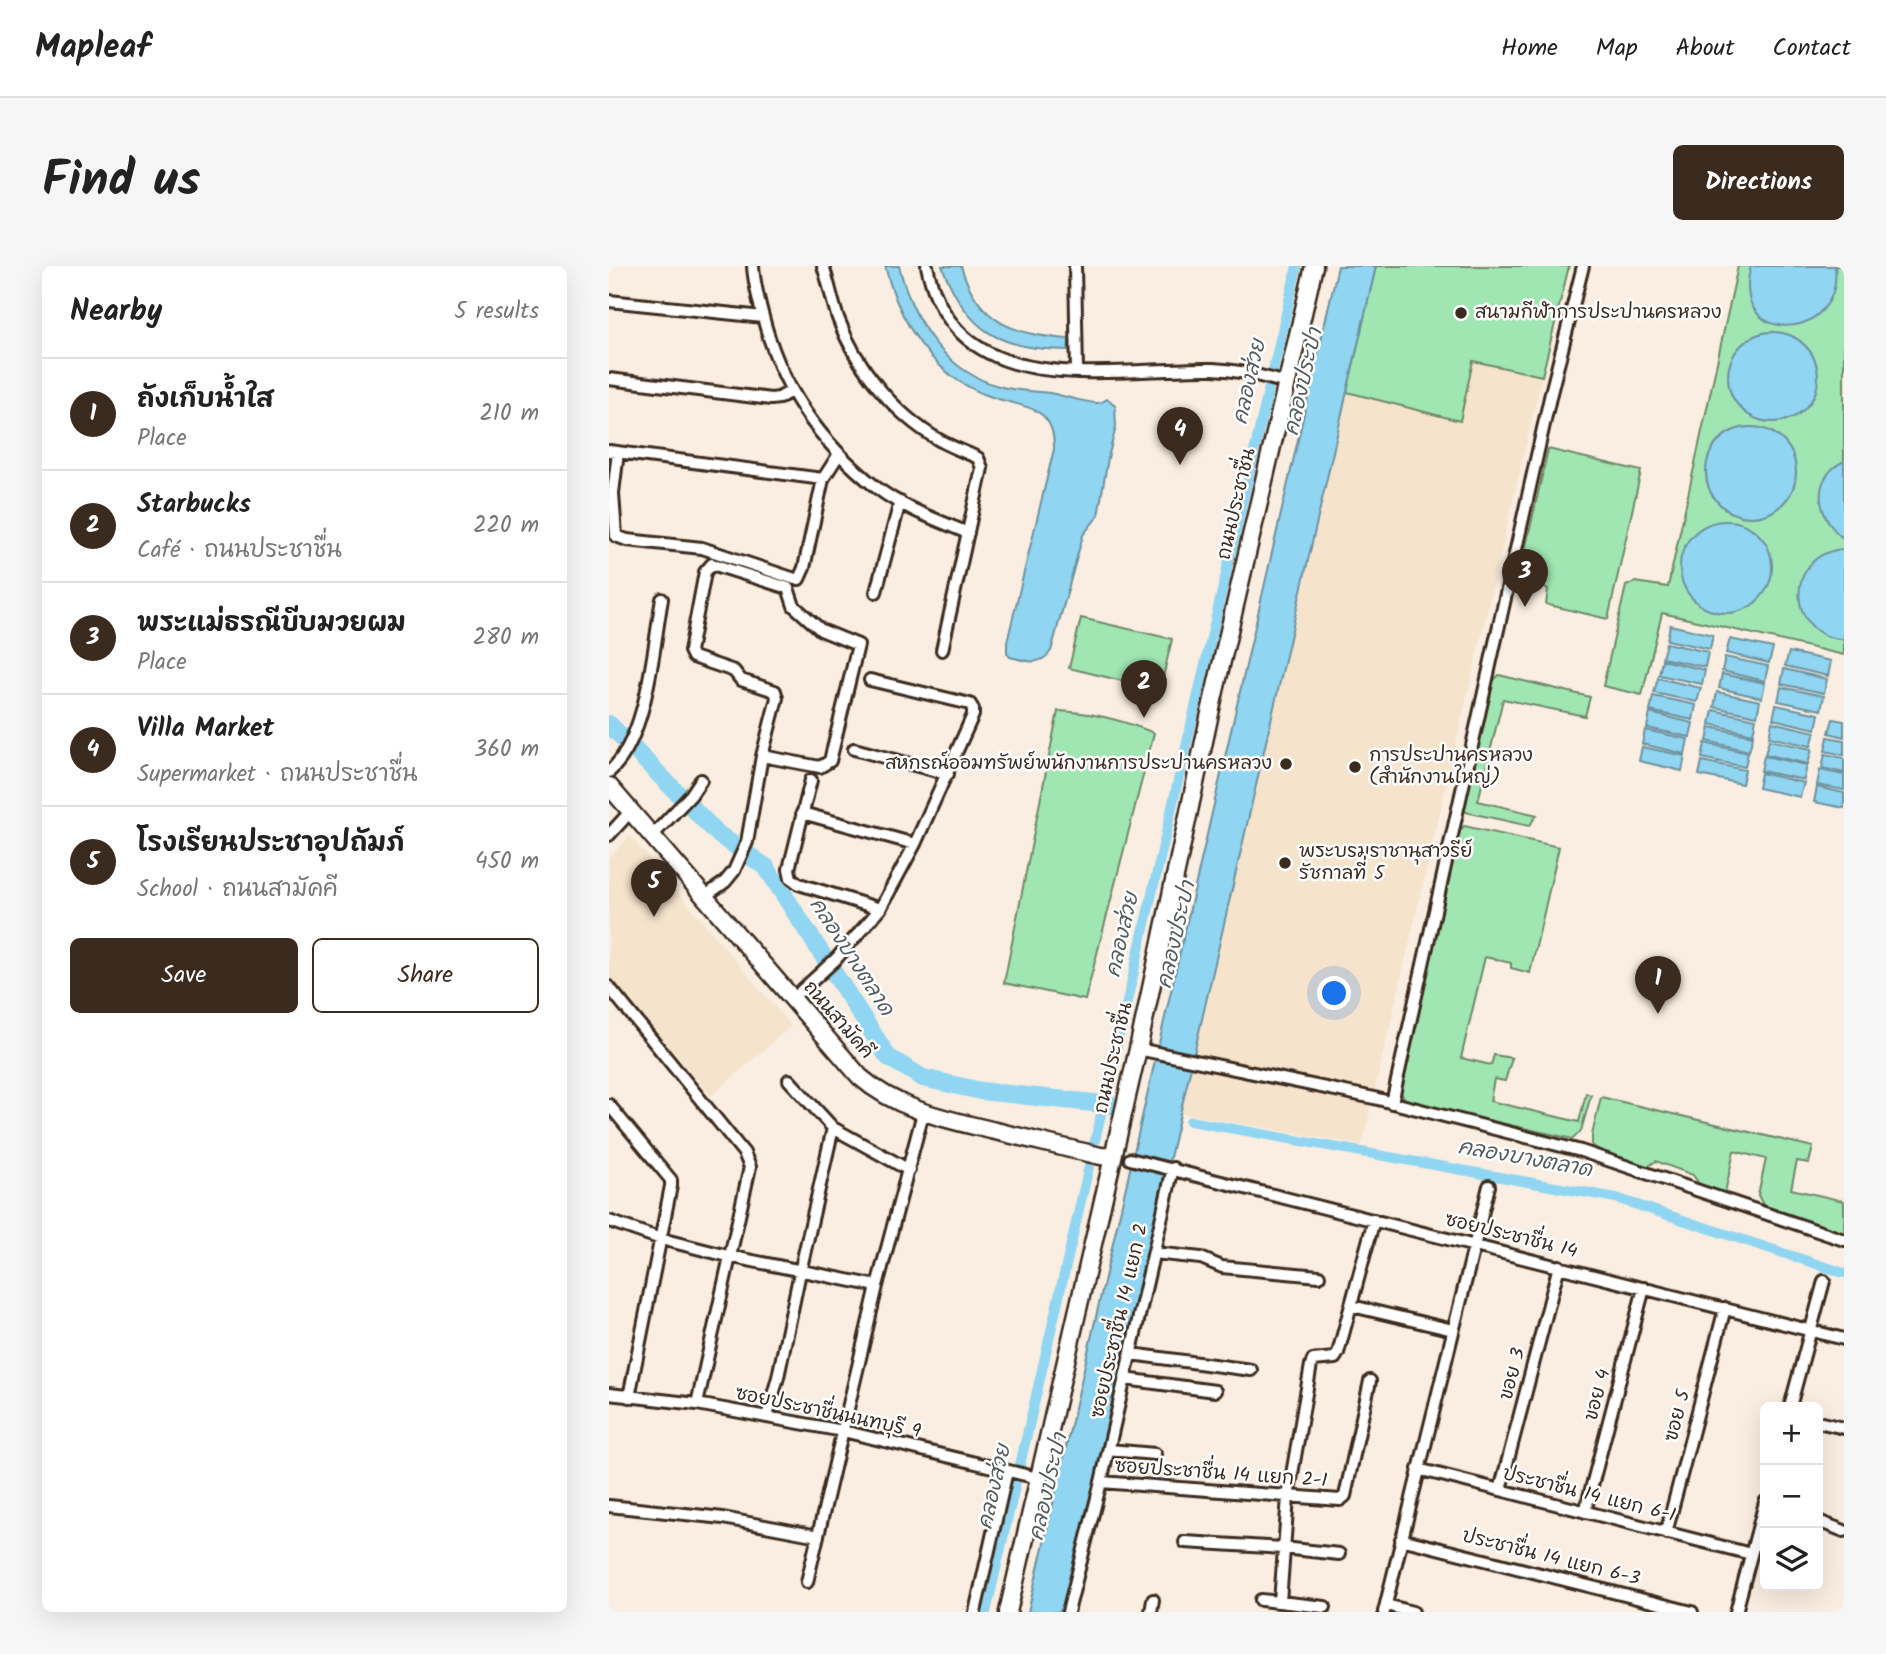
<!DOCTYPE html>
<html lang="en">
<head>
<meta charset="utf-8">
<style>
  body { margin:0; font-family:Kalam,"Playpen Sans Thai",sans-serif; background:#f6f6f6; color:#222 }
  .controls { position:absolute; right:21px; bottom:21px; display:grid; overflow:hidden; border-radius:10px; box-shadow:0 7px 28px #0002 }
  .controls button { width:63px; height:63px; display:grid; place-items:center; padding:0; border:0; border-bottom:2px solid #e0e0e0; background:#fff; color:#222; font:35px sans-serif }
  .you { position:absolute; left:726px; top:728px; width:24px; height:24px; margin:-18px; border:5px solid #fff; border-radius:50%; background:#1a73e8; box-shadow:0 0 0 10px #1a73e833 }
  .badge { display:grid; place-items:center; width:46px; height:46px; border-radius:50%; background:#3b2a1e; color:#fff; font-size:23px; font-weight:700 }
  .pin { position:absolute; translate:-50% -58px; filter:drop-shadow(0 2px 4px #0008) }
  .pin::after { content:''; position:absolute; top:37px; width:24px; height:21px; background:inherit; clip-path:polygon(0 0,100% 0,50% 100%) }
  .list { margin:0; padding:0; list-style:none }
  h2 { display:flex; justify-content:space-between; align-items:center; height:91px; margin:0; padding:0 28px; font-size:30px }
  h2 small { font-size:23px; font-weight:400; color:#767676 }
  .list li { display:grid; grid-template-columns:46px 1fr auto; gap:21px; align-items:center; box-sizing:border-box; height:112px; padding:0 28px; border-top:2px solid #e0e0e0 }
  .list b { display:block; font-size:26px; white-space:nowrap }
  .list p { margin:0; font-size:23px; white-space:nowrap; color:#767676 }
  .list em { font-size:23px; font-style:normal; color:#767676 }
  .actions { display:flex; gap:14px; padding:21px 28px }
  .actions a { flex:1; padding:16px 0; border:2px solid #3b2a1e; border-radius:10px; text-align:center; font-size:24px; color:#3b2a1e }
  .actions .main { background:#3b2a1e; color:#fff }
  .icon { flex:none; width:38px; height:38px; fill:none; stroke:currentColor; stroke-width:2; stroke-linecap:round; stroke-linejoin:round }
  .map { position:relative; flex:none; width:1235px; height:1346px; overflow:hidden; border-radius:10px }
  header { display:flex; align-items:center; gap:42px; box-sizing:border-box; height:98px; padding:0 35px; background:#fff; border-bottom:2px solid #e0e0e0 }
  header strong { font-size:33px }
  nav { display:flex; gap:38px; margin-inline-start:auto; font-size:24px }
  .intro { display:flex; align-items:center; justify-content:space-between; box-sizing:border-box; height:168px; padding:0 42px }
  h1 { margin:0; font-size:49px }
  .button { padding:18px 32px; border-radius:10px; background:#3b2a1e; color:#fff; font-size:24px; font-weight:700 }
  main { display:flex; gap:42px; padding:0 42px }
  aside { flex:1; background:#fff; border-radius:10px; box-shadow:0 7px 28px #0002 }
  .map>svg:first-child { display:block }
  .built { fill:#f5e3cc }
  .green { fill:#a0e6b3; stroke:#6e8868; stroke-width:2 }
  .water { fill:#90d5f1; stroke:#6e919d; stroke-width:2 }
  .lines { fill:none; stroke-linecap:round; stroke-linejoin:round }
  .canal { stroke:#90d5f1; stroke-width:10 }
  .river { stroke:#90d5f1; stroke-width:18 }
  .street-casing { stroke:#3b2a1e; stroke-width:16 }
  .secondary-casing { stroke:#3b2a1e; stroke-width:21 }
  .street { stroke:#fff; stroke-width:10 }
  .secondary { stroke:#fff; stroke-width:16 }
  .poi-dot { fill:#3b2a1e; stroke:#fff; stroke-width:2.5 }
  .labels { text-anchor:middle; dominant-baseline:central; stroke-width:5; stroke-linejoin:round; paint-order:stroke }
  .poi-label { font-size:19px; fill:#3b2a1e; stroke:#fff; text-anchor:start }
  .street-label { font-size:19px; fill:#3b2a1e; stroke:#fff }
  .water-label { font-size:21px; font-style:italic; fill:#545d5d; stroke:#fff }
</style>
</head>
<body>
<header>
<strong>Mapleaf</strong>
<nav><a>Home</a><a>Map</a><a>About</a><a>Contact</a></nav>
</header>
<div class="intro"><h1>Find us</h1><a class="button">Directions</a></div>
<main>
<aside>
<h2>Nearby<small>5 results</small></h2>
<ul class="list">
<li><span class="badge">1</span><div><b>ถังเก็บน้ำใส</b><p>Place</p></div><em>210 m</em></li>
<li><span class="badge">2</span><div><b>Starbucks</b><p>Café · ถนนประชาชื่น</p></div><em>220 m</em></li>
<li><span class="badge">3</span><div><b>พระแม่ธรณีบีบมวยผม</b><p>Place</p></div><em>280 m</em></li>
<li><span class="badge">4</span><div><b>Villa Market</b><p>Supermarket · ถนนประชาชื่น</p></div><em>360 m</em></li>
<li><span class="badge">5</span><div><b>โรงเรียนประชาอุปถัมภ์</b><p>School · ถนนสามัคคี</p></div><em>450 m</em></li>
</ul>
<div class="actions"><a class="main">Save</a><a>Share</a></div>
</aside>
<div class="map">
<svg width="1235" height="1346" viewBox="0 0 1235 1346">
  <rect width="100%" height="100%" fill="#f9eee1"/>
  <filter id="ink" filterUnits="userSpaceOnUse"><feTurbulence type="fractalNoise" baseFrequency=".0143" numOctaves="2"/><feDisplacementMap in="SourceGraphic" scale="14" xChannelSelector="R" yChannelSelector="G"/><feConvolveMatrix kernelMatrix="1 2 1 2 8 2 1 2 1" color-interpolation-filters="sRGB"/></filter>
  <g filter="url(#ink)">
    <!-- built -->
    <path class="built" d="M 864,94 L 933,110 L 753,879 L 571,847 L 738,126 L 851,155 Z
      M 21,570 L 182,760 L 102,830 L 0,711 L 0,592 Z"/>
    <!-- green -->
    <path class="green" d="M 767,0 L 960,0 L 933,110 L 864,95 L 851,155 L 738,126 Z
      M 1129,0 L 1235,0 L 1235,389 L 1053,347 L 1033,429 L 994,420 L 1017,320 L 1026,316 L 1059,321 Z
      M 939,183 L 1032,205 L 999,353 L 940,339 L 937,338 L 939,323 L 909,316 Z
      M 472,352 L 563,373 L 551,424 L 460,402 Z
      M 890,409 L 981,431 L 976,450 L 894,433 L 869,535 L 928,549 L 920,560 L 857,546 L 854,541 L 882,417 Z
      M 449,445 C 481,446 516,455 545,467 L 476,734 L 395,717 Z
      M 855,560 L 950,581 L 921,707 L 902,702 L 902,697 L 876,691 L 852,792 L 882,799 L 885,789 L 903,792 L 896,815 L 885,813 L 881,835 L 970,856 L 977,827 L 982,829 L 972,865 L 964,873 L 799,836 L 792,828 L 793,814 L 848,568 Z
      M 992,831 L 1204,881 L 1200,897 L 1188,895 L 1182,923 L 1235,935 L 1235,967 L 1154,939 L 1149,929 L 1157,893 L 1125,885 L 1116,927 L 1090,918 L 1084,909 L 1047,895 L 1038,901 L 990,884 L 983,879 L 983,869 Z"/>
    <!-- water -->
    <path class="water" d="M 276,0 L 290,0 C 304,55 335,106 393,121 C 409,125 425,125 441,127 C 452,129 482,138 489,137 C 493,137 495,134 499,133 L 506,139 L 507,161 L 499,192 L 489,250 L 474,269 L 442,385 C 431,401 417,395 401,391 L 398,387 L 398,376 L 445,183 C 446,139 415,142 383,131 C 370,127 357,120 345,112 C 309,84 287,44 276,0 Z
      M 333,0 L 352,0 C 369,57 405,69 460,73 L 459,84 C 390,83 358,66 333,0 Z
      M 729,0 L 767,0 L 456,1346 L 419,1346 Z
      M 1142,0 L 1226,0 C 1235,77 1119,82 1142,0 Z
      M1119 111a45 45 0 1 1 90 0a45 45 0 1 1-90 0Z
      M1097 206a45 45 0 1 1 90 0a45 45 0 1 1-90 0Z
      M 1235,195 L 1235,273 C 1208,252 1200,213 1235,195 Z
      M1071 301a46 46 0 1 1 92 0a46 46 0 1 1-92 0Z
      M 1235,283 L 1235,373 C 1177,372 1174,287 1235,283 Z
      M 1061,359 L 1104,369 L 1101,383 L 1058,374 Z
      M 1121,373 L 1164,382 L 1160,397 L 1117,387 Z
      M 1057,377 L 1099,386 L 1096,401 L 1053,392 Z
      M 1180,386 L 1222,395 L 1219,410 L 1176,400 Z
      M 1116,391 L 1159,400 L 1156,415 L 1113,405 Z
      M 1053,394 L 1096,404 L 1093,418 L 1050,409 Z
      M 1175,403 L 1218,413 L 1215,427 L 1172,418 Z
      M 1113,408 L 1156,417 L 1153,432 L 1110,422 Z
      M 1049,412 L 1092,422 L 1088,436 L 1045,427 Z
      M 1172,421 L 1215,430 L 1212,444 L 1169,435 Z
      M 1108,426 L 1151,435 L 1148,450 L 1105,441 Z
      M 1044,430 L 1087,439 L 1084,454 L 1041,445 Z
      M 1167,439 L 1210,448 L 1207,463 L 1164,453 Z
      M 1104,444 L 1147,453 L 1144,468 L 1101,458 Z
      M 1041,447 L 1084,457 L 1081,471 L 1038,462 Z
      M 1224,453 L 1235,455 L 1235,471 L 1220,467 Z
      M 1163,456 L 1206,466 L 1202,480 L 1160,471 Z
      M 1101,461 L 1144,470 L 1140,485 L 1098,475 Z
      M 1036,464 L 1079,473 L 1076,488 L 1033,478 Z
      M 1219,471 L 1235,474 L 1235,489 L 1216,485 Z
      M 1160,474 L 1203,483 L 1199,498 L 1156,488 Z
      M 1096,477 L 1139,487 L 1136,501 L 1093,492 Z
      M 1033,481 L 1076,490 L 1073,505 L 1030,495 Z
      M 1216,488 L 1235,492 L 1235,507 L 1213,502 Z
      M 1155,490 L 1198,499 L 1195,514 L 1152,505 Z
      M 1093,495 L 1136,504 L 1133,518 L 1090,509 Z
      M 1211,504 L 1235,509 L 1235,524 L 1208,519 Z
      M 1152,507 L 1195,517 L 1191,531 L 1149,522 Z
      M 1208,521 L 1235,527 L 1235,542 L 1205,536 Z"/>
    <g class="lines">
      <!-- canal -->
      <path class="canal" d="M 581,855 L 1007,932 L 1235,1007
        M 377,1346 L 688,0"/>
      <!-- river -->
      <path class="river" d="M 0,458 L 110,569 L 157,601 L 279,791 L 314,812 L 372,825 L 503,839"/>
      <defs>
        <path id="street" d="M 144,0 C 145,16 149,32 153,47 C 171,120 209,175 268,222 C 294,242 328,254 359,267
          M 214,0 C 220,17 223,35 229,52 C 247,101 284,147 330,174 C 342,181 356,186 369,192 L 373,202 L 333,384
          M 318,0 C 346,139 501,101 604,103 C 628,104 654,110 677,117
          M 466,0 L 468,106
          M 0,35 L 154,51
          M 0,113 L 162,133 L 170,132 L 182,125
          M 0,185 L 214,213
          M 9,186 L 4,227 L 7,270 L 18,274 L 93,282 L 186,313 L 190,313 L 195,302 L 214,213 L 230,188
          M 267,326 L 291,236
          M 245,483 L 339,508
          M 0,506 C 39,472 44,382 53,333
          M 202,514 L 180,603 L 182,612 L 190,618 L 271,643
          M 193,547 L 306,578
          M 0,569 L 22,545
          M 43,570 L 82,529 L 92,514
          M 95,631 L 116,616 L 125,605 L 138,576 L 153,490 L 168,432 L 166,425 L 132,414 L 125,405 L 84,391 L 81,385 L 96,306 L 103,298 L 179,322 L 185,340 L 212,364 L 249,379 L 221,495 L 211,501 L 153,490
          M 0,721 L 135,887 L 141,901 L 88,1138
          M 192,725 L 227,693 L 271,643 L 306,578 L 364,449 L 364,443 L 361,438 L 261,414
          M 529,783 L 765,832 L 972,885 L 1235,974
          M 180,814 L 224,862 L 300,904
          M 783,837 L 942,127 L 974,0
          M 0,839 L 62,914 L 62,920 L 20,1131
          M 521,893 L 1235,1073
          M 0,955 L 52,973 L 119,990 L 268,1020
          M 545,987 L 592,992 L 613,1001 L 710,1010
          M 743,1040 L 844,1064
          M 522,1088 L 642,1104
          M 516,1113 L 606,1125
          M 0,1128 L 88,1138 L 234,1165 L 429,1212
          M 1181,1141 L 1215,1015
          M 158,1151 L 169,1111 L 191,1006 L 224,862
          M 1209,1156 L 1235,1162
          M 500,1184 L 546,1188
          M 809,1203 L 1142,1288
          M 492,1216 L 731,1234 L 736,1230 L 761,1115
          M 891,1224 L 950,1000
          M 0,1240 L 114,1252 L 209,1270
          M 976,1246 L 1035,1022
          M 1209,1255 L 1235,1265
          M 1057,1267 L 1116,1042
          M 792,1273 L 1083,1346
          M 576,1276 L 674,1282 L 730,1288
          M 198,1316 L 268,1020 L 314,847
          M 652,1334 L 716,1341
          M 671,1336 L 679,1231 L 702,1099 L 704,1094 L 726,1092 L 729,1087 L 765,954
          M 777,1339 L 804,1346
          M 366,1346 L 398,1205
          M 459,1346 L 492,1216 L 564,902
          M 542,1346 L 544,1334
          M 775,1346 L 880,920
          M 1127,1346 L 1156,1236"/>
        <path id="secondary" d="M 0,520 L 251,811 C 289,844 337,853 386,865 C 421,873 456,882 492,890 L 504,891
          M 399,1346 L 529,783 L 603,438 L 705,0"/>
      </defs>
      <!-- street casing -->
      <use href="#street" class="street-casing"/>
      <!-- secondary casing -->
      <use href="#secondary" class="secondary-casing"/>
      <!-- street -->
      <use href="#street" class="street"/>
      <!-- secondary -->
      <use href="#secondary" class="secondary"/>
    </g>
  </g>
  <!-- markers -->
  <g class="poi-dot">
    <circle cx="852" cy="47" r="7"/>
    <circle cx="677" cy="498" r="7"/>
    <circle cx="746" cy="501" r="7"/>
    <circle cx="676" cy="597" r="7"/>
  </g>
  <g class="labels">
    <!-- poi labels -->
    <g class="poi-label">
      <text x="866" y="47">สนามกีฬาการประปานครหลวง</text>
      <text x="760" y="490">การประปานครหลวง<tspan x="760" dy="22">(สำนักงานใหญ่)</tspan></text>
      <text x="663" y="498" text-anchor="end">สหกรณ์ออมทรัพย์พนักงานการประปานครหลวง</text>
      <text x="690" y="586">พระบรมราชานุสาวรีย์<tspan x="690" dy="22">รัชกาลที่ 5</tspan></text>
    </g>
    <!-- street labels -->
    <g class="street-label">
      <text transform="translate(628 238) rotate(-77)">ถนนประชาชื่น</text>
      <text transform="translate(229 754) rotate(49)">ถนนสามัคคี</text>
      <text transform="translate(505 792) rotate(-77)">ถนนประชาชื่น</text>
      <text transform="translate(902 970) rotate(14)">ซอยประชาชื่น 14</text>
      <text transform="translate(511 1055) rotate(-77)">ซอยประชาชื่น 14 แยก 2</text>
      <text transform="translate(904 1108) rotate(-75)">ขอย 3</text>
      <text transform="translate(989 1129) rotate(-75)">ขอย 4</text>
      <text transform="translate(219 1147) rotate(12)">ซอยประชาชื่นนนทบุรี 9</text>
      <text transform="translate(1069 1150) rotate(-75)">ฃอย 5</text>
      <text transform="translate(612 1208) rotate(4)">ซอยประชาชื่น 14 แยก 2-1</text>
      <text transform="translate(980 1229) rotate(14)">ประชาชื่น 14 แยก 6-1</text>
      <text transform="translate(942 1292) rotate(14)">ประชาชื่น 14 แยก 6-3</text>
    </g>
    <!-- water labels -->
    <g class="water-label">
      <text transform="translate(641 116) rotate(-77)">คลองส่วย</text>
      <text transform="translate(695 116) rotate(-77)">คลองประปา</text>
      <text transform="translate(514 669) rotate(-77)">คลองส่วย</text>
      <text transform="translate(568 669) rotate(-77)">คลองประปา</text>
      <text transform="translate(242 691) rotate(57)">คลองบางตลาด</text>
      <text transform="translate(916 893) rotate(10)">คลองบางตลาด</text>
      <text transform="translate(386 1221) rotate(-77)">คลองส่วย</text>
      <text transform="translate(440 1221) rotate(-77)">คลองประปา</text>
    </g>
  </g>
</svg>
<div class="controls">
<button>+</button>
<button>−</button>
<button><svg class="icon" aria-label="layers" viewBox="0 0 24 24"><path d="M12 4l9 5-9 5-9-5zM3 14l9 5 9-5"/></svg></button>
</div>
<div class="you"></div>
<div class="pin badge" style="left:1049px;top:748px">1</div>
<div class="pin badge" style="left:535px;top:452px">2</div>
<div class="pin badge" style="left:916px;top:341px">3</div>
<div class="pin badge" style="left:571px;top:199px">4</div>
<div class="pin badge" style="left:45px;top:651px">5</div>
</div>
</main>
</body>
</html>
